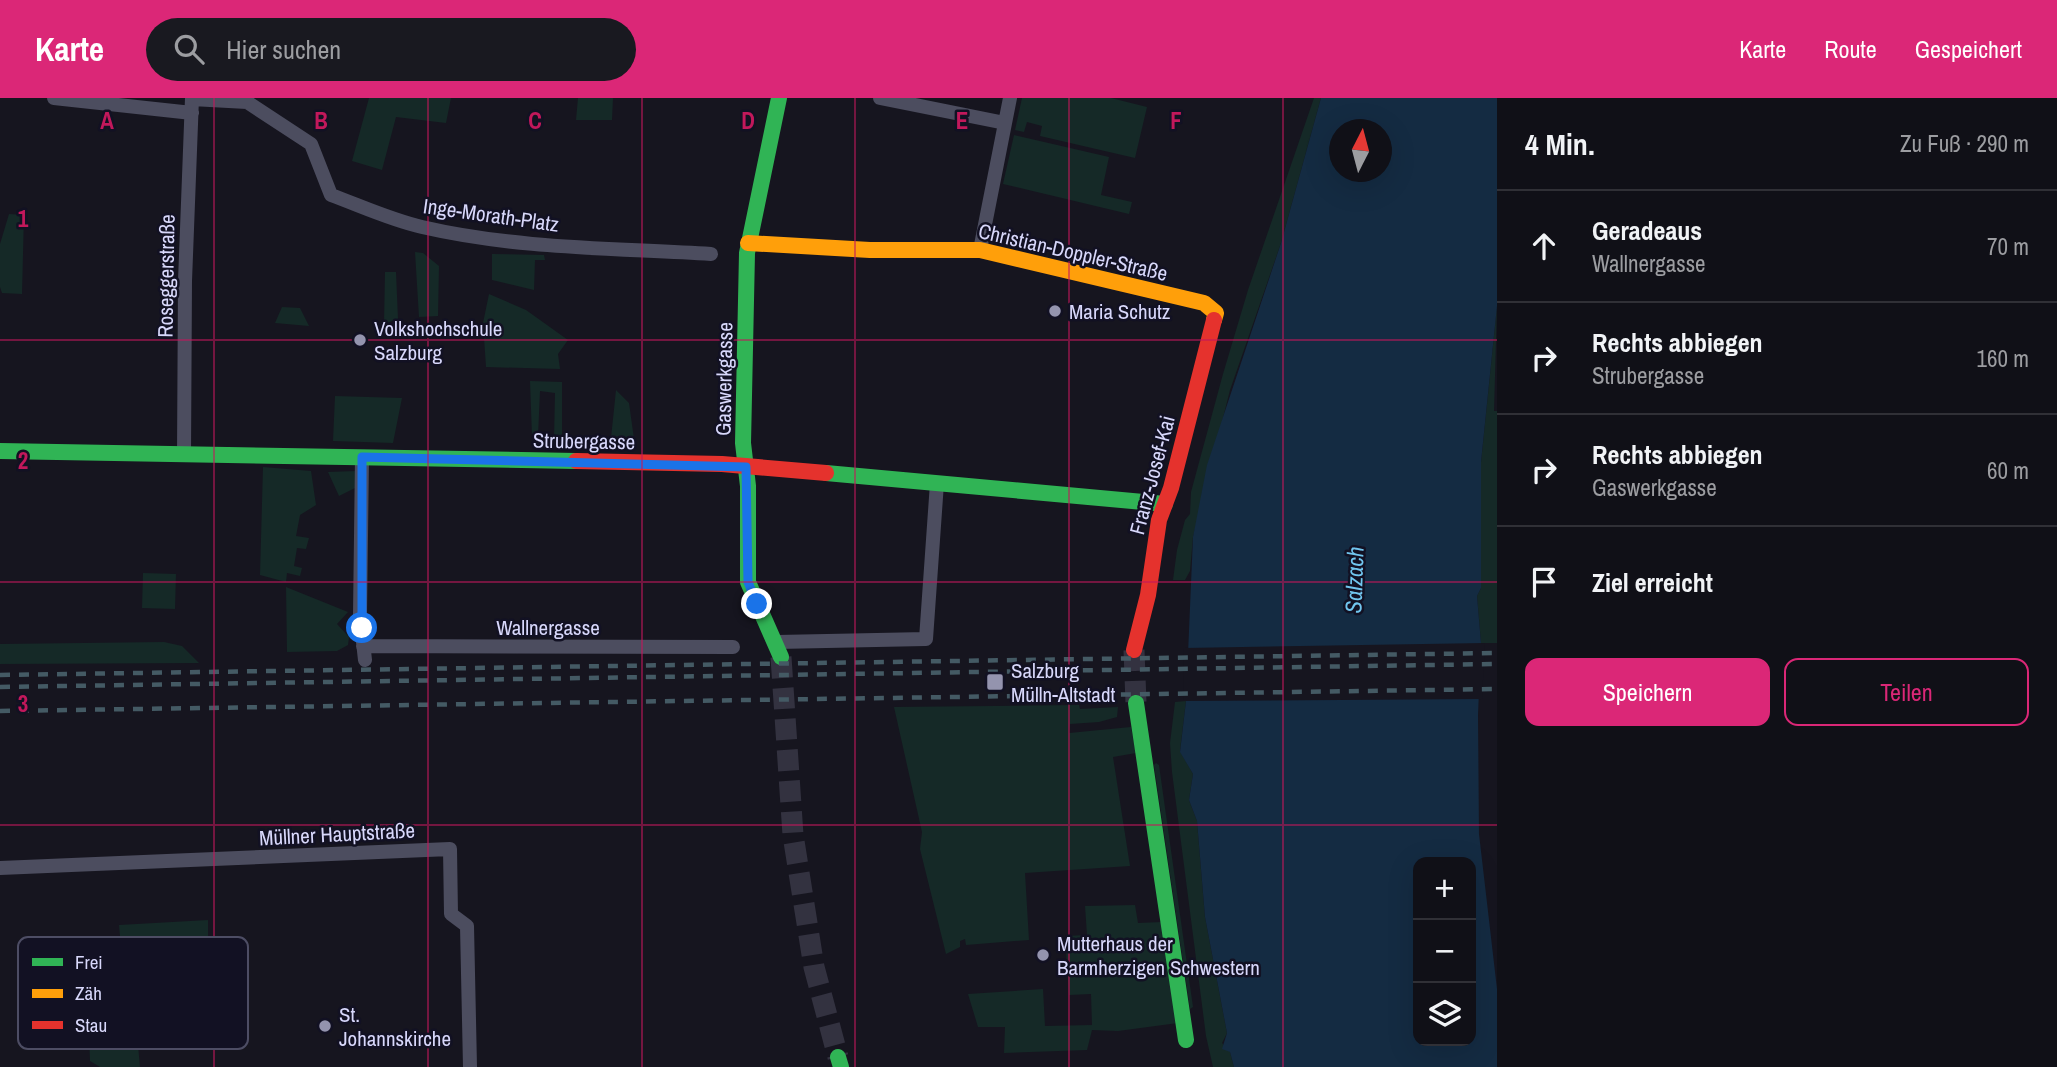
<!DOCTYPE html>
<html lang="de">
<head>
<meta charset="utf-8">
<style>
  body { margin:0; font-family:"Archivo Narrow",sans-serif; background:#191920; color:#f1f3f6 }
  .controls { position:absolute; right:21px; bottom:21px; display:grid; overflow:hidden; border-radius:14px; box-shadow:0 7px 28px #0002 }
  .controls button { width:63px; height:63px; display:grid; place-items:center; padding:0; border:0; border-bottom:2px solid #303036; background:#101017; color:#f1f3f6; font:35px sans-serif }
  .compass { position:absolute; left:1329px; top:21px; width:63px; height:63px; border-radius:50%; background:#101017; box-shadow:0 7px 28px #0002; rotate:6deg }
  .stop { position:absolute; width:21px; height:21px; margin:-16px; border:5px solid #1a73e8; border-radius:50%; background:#fff }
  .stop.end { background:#1a73e8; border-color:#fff; box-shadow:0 2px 7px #0008 }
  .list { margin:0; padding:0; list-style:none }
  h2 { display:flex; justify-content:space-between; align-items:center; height:91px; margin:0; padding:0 28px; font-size:30px }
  h2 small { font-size:23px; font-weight:400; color:#9c9da1 }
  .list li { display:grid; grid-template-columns:46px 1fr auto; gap:21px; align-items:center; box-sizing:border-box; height:112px; padding:0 28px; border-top:2px solid #303036 }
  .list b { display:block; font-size:26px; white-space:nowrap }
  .list p { margin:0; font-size:23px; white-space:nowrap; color:#9c9da1 }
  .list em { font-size:23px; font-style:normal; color:#9c9da1 }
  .actions { display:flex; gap:14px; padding:21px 28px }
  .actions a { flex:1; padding:16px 0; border:2px solid #db2777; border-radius:14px; text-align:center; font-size:24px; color:#db2777 }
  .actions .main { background:#db2777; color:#fff }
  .icon { flex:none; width:38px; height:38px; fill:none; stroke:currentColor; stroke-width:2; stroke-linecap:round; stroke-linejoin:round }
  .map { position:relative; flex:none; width:1497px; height:969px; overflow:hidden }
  header { display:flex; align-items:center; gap:42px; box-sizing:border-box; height:98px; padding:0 35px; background:#db2777; color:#fff }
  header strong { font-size:33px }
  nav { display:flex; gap:38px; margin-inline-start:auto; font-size:24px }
  .search { width:490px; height:63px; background:#191920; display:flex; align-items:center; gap:18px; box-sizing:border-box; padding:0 24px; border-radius:38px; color:#9c9da1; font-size:26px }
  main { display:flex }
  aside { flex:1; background:#101017 }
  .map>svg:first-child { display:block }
  .green { fill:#152927 }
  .water { fill:#142b42; fill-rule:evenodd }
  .pier { fill:#16151f }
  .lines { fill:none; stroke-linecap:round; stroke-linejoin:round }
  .secondary-tunnel { stroke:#333240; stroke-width:21; stroke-dasharray:21 10; stroke-linecap:butt }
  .street { stroke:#4c4d5f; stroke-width:14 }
  .fast { stroke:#30b455; stroke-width:16 }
  .slow { stroke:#ff9f0a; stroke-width:16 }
  .jam { stroke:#e5322d; stroke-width:16 }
  .rail { stroke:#445a64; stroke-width:4.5; stroke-dasharray:10 9; stroke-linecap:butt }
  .route { stroke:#1a73e8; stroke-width:9 }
  .grid { fill:none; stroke:#c2185b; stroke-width:2; stroke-opacity:0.55 }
  .poi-dot { fill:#9494ae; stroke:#121123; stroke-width:2.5 }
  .labels { text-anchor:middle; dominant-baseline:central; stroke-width:5; stroke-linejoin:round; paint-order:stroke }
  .street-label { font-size:21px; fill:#d8d8fb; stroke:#121123 }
  .poi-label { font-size:21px; fill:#d8d8fb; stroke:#121123; text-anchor:start }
  .water-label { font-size:23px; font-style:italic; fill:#71c6ef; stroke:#121123 }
  .key { fill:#121123; stroke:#4d4d64; stroke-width:2 }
  .key-label { font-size:19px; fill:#d8d8fb }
  .grid-label { font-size:23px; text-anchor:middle; font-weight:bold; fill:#c2185b; stroke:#121123; stroke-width:5; stroke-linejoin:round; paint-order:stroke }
</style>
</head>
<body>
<header>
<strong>Karte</strong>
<div class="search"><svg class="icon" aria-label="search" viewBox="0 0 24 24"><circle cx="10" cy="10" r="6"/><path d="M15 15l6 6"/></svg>Hier suchen</div>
<nav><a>Karte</a><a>Route</a><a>Gespeichert</a></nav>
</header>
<main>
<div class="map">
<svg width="1497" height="969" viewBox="0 0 1497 969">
  <rect width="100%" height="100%" fill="#16151f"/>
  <!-- green -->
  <path class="green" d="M 369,0 L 451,0 L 446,25 L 396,19 L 382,72 L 352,63 Z
    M 578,0 L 613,0 L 612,22 L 576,22 Z
    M 1022,0 L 1111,0 L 1147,9 L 1135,60 L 1040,38 L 1042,28 L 1027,24 L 1024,34 L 1015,32 Z
    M 1314,0 L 1321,0 L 1281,145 L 1230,292 L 1193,439 L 1190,473 L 1185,482 L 1173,482 L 1177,452 L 1185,422 L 1190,416 L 1191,394 L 1223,276 L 1248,192 Z
    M 1014,37 L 1109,59 L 1101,97 L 1132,104 L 1129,116 L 1003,86 Z
    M 9,116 L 24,117 L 22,196 L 2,195 L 0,189 L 0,146 Z
    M 415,154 L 423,155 L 439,168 L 438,218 L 419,219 Z
    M 492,156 L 544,157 L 545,162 L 535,162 L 534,192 L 492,182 Z
    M 385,174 L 396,174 L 398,221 L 384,226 Z
    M 489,196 L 526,212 L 568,242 L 558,256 L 560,271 L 486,269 L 483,225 Z
    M 1497,208 L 1494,313 L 1497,313 L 1497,545 L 1481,545 L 1477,498 L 1481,490 L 1481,364 Z
    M 282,209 L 300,210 L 309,228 L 275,225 Z
    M 530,283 L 562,284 L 562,342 L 554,341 L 555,295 L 540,293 L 538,339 L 532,339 Z
    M 616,292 L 629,305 L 634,341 L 611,340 Z
    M 335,298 L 402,300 L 393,345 L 333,343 Z
    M 263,369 L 311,373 L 316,407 L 300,417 L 296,438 L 309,440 L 306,451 L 297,450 L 294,468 L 302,470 L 300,478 L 287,475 L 286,484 L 260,477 Z
    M 356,373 L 355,390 L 339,398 L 328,374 Z
    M 143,475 L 176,476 L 175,511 L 142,510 Z
    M 286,489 L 348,514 L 337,526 L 349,539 L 348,547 L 337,553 L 287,554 Z
    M 164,544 L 182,548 L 199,565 L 0,566 L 0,546 Z
    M 1186,603 L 1180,653 L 1193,676 L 1189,702 L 1197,723 L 1205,819 L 1227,935 L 1222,945 L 1230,954 L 1234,969 L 1213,969 L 1206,938 L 1172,674 L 1170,645 L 1175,604 Z
    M 1079,607 L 1080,611 L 1118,609 L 1117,619 L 1099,624 L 1070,626 L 1069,635 L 1131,629 L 1136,655 L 1113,659 L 1130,768 L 1025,775 L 1029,842 L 966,847 L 965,841 L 960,843 L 960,849 L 946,856 L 920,751 L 922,734 L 894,609 Z
    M 1156,665 L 1159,667 L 1193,909 L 1190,911 L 1154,667 Z
    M 1135,807 L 1138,825 L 1162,824 L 1178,925 L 1118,933 L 1092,932 L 1087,952 L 1004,955 L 1005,929 L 978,929 L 968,896 L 1043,891 L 1045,928 L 1092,927 L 1091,896 L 1069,897 L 1065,838 L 1087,837 L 1085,808 Z
    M 208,822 L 208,845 L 144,853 L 146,935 L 137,936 L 140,969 L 100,969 L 90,963 L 88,908 L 131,905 L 128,838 L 120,838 L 119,827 Z"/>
  <!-- water -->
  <path class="water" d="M 1321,0 L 1497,0 L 1497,208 L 1481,364 L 1481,490 L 1477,498 L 1481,545 L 1478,617 L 1479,736 L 1497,891 L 1497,969 L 1234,969 L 1230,954 L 1222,951 L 1227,935 L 1205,819 L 1197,723 L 1189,702 L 1193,676 L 1180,654 L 1186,603 L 1193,439 L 1207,367 L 1281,145 ZM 1339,32 L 1381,32 L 1381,74 L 1339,74 ZM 1418,764 L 1471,764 L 1471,943 L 1418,943 Z"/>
  <!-- pier -->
  <path class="pier" d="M 1485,545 L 1482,601 L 1183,603 L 1184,550 Z"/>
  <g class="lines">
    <!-- secondary-tunnel -->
    <path class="secondary-tunnel" d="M 1134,552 L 1136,605
      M 781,559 L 793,737 L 814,869 L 838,959"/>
    <!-- street -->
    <path class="street" d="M 54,0 L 192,15
      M 880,0 L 1005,25
      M 192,1 L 247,4 L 311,46 L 331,97 C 361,108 391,122 422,129 C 517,151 614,150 711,156
      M 980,152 L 1010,0
      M 184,356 L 185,183 L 192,0
      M 362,359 L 360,517 L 365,562
      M 777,544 L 926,541 L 937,385
      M 363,548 L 733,549
      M 0,770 L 450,751 L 451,816 L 467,828 L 470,969"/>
    <!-- fast -->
    <path class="fast" d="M 779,0 L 747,155 L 743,345 L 748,388 L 748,484 L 781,559
      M 0,353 L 576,363
      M 826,375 L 1165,406
      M 1136,605 L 1186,942
      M 838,959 L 841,969"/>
    <!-- slow -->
    <path class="slow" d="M 748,145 L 870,152 L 980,152 L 1204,205 L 1216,215 L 1214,222"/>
    <!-- jam -->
    <path class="jam" d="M 576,363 L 722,366 L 826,375
      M 1134,552 L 1148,497 L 1159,422 L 1171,390 L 1214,222"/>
    <!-- rail -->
    <path class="rail" d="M 0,577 L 1497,555
      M 0,589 L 1497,566
      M 0,613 L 1497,591"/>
  </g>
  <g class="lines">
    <!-- route -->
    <path class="route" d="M 362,530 L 362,359 L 746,369 L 748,484 L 757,506"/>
  </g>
  <!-- grid -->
  <path class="grid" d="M 214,0 L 214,969M 428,0 L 428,969M 642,0 L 642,969M 855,0 L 855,969M 1069,0 L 1069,969M 1283,0 L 1283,969M 0,242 L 1497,242M 0,484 L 1497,484M 0,727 L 1497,727"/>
  <!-- markers -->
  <g class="poi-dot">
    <circle cx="1055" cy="213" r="7"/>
    <circle cx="360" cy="242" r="7"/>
    <rect x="986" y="575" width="18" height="18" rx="3.5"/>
    <circle cx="1043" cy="857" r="7"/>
    <circle cx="325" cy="928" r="7"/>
  </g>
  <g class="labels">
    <!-- street labels -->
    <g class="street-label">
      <text transform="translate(491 117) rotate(8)">Inge-Morath-Platz</text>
      <text transform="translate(1073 154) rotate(13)">Christian-Doppler-Straße</text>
      <text transform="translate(166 178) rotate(-89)">Roseggerstraße</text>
      <text transform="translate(724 281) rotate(-89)">Gaswerkgasse</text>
      <text transform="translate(584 343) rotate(1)">Strubergasse</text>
      <text transform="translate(1152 377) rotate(-75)">Franz-Josef-Kai</text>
      <text x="548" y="529">Wallnergasse</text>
      <text transform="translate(337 736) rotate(-3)">Müllner Hauptstraße</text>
    </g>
    <!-- poi labels -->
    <g class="poi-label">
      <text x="1069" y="213">Maria Schutz</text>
      <text x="374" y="230">Volkshochschule<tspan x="374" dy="24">Salzburg</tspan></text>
      <text x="1011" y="572">Salzburg<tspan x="1011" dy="24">Mülln-Altstadt</tspan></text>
      <text x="1057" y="845">Mutterhaus der<tspan x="1057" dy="24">Barmherzigen Schwestern</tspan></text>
      <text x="339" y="916">St.<tspan x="339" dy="24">Johannskirche</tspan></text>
    </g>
    <!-- water labels -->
    <g class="water-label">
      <text transform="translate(1354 482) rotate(-88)">Salzach</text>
    </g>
  </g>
  <!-- legend -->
  <rect x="18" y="839" width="230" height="112" rx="10" class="key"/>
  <rect x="32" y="860" width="31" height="8" fill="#30b455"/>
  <rect x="32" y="891" width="31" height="9" fill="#ff9f0a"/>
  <rect x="32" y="923" width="31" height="8" fill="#e5322d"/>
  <g class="key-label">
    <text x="75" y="871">Frei</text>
    <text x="75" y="902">Zäh</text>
    <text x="75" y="934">Stau</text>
  </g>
  <g class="grid-label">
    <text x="107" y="31">A</text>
    <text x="321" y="31">B</text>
    <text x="535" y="31">C</text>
    <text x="748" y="31">D</text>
    <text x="962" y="31">E</text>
    <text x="1176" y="31">F</text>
    <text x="23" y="129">1</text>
    <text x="23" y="371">2</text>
    <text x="23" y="614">3</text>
  </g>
</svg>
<div class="controls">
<button>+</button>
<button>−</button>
<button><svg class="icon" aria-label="layers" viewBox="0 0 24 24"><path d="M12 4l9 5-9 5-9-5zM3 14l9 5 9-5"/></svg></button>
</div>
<svg class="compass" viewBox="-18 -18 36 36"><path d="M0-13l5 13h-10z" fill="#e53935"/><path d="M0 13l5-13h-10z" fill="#9c9da1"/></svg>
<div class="stop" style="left:362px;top:530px"></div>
<div class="stop end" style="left:757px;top:506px"></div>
</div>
<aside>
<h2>4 Min.<small>Zu Fuß · 290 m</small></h2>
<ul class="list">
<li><svg class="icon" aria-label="ahead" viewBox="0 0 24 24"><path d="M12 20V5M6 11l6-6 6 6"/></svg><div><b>Geradeaus</b><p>Wallnergasse</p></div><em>70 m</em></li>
<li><svg class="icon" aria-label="right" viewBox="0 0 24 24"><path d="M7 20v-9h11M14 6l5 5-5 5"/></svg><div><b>Rechts abbiegen</b><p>Strubergasse</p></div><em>160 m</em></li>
<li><svg class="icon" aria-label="right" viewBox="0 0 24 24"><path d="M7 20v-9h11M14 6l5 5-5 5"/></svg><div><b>Rechts abbiegen</b><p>Gaswerkgasse</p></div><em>60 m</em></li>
<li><svg class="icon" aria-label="arrive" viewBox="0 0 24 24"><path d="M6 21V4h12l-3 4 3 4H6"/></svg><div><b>Ziel erreicht</b></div></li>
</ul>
<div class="actions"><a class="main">Speichern</a><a>Teilen</a></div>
</aside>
</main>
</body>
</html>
